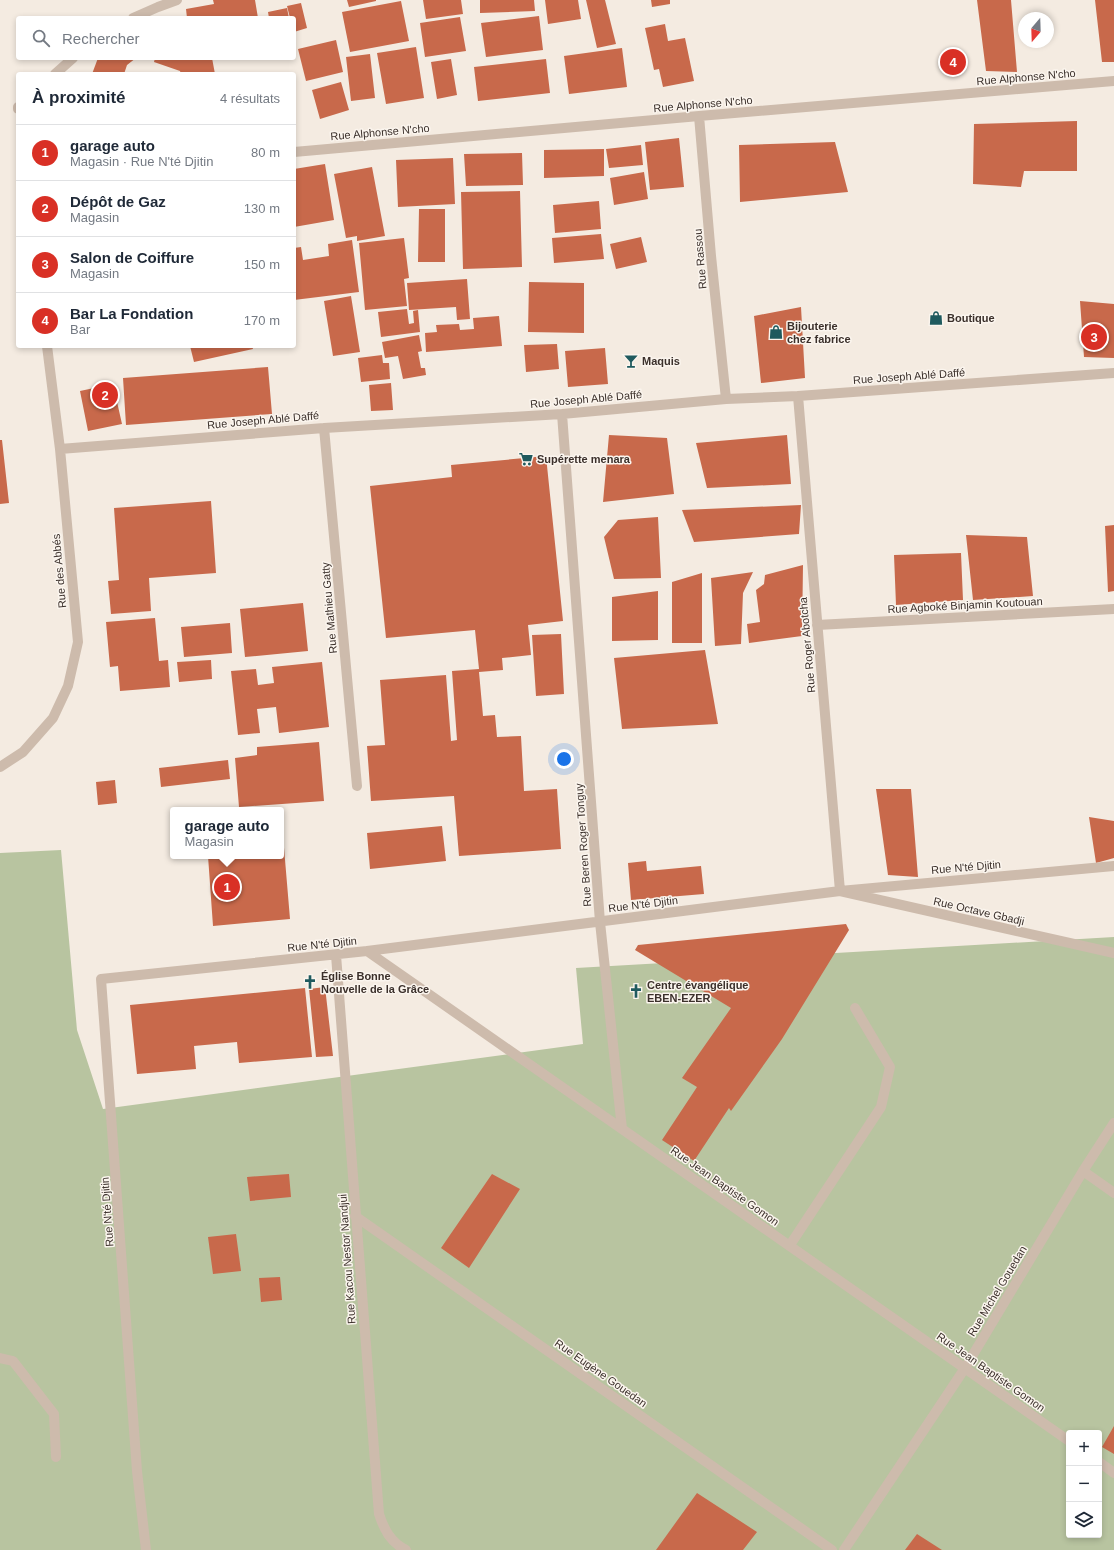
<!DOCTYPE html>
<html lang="fr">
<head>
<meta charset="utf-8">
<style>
  body { margin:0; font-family:Helvetica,sans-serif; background:#f6f6f7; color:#1f2937 }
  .controls { position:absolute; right:12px; bottom:12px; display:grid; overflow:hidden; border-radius:4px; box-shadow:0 2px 6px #0003 }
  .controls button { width:36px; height:36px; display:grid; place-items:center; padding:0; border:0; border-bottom:1px solid #e0e1e3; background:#fff; color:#1f2937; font:20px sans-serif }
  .compass { position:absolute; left:1018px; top:12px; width:36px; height:36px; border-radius:50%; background:#fff; box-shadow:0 2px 6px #0003; rotate:199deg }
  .you { position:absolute; left:564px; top:759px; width:14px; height:14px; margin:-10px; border:3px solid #fff; border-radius:50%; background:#1a73e8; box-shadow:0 0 0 6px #1a73e833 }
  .badge { display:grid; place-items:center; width:26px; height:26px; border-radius:50%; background:#d93025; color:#fff; font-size:13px; font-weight:700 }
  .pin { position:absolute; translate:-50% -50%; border:2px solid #fff; box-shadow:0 1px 4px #0006 }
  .popup { position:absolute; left:170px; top:807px; width:114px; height:52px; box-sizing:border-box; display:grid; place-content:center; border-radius:4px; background:#fff; filter:drop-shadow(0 1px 3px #0005); font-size:13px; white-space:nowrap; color:#747a83 }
  .popup b { font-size:15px; color:#1f2937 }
  .popup::after { content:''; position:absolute; left:50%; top:100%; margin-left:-8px; border:8px solid transparent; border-top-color:#fff }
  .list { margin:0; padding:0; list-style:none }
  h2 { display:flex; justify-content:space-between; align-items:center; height:52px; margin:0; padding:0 16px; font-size:17px }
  h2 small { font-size:13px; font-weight:400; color:#747a83 }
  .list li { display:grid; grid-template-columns:26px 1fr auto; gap:12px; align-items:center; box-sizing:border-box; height:56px; padding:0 16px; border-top:1px solid #e0e1e3 }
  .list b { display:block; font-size:15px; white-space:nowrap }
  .list p { margin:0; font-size:13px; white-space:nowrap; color:#747a83 }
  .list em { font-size:13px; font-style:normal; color:#747a83 }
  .icon { flex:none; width:22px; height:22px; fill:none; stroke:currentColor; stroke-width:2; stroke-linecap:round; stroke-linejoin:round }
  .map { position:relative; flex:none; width:1114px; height:1550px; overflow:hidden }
  .search { position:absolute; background:#fff; box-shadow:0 2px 6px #0003; left:16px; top:16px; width:280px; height:44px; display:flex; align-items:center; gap:10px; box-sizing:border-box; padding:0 14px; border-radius:4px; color:#747a83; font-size:15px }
  .panel { position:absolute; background:#fff; box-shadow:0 2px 6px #0003; left:16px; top:72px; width:280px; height:276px; border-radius:4px }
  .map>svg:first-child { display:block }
  .green { fill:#b8c4a0; fill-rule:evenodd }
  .building { fill:#c8694b }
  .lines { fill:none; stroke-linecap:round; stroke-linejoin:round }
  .service { stroke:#cdbbac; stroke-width:10 }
  .minor { stroke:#cdbbac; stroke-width:10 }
  .labels { text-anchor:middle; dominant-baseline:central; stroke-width:3; stroke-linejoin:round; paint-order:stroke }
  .street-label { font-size:11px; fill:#3b302b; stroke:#fbf5ee }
  .poi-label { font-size:11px; font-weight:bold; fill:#3b302b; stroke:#fbf5ee; text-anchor:start }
</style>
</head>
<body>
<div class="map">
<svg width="1114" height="1550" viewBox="0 0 1114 1550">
  <rect width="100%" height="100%" fill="#f4ebe1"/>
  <!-- green -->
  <path class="green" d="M 61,850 L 77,1030 L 103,1109 L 583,1044 L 576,968 L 1114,937 L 1114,1550 L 0,1550 L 0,853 ZM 1069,1433 L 1099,1433 L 1099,1535 L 1069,1535 Z"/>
  <!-- building -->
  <path class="building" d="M 213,0 L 255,0 L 258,18 L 187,18 L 186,9 L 214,4 Z
    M 347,0 L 376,0 L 376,1 L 349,7 Z
    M 423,0 L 461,0 L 463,14 L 426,19 Z
    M 480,0 L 534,0 L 535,11 L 480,13 Z
    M 545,0 L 578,0 L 581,19 L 548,24 Z
    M 586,0 L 605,0 L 616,44 L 597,48 Z
    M 651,0 L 670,0 L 670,4 L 652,7 Z
    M 977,0 L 1011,0 L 1017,72 L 986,71 Z
    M 1095,0 L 1114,0 L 1114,62 L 1102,62 Z
    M 401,1 L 409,41 L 350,52 L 342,12 Z
    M 301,3 L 307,28 L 294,32 L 294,18 L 290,18 L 287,6 Z
    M 287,8 L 289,18 L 269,18 L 268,12 Z
    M 539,16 L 543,50 L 486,57 L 481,23 Z
    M 460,17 L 466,51 L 425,57 L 420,23 Z
    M 665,24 L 668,41 L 685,38 L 694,81 L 663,87 L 659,69 L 654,70 L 645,28 Z
    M 336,40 L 343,72 L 306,81 L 298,49 Z
    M 416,47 L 424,98 L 386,104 L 377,53 Z
    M 622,48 L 627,87 L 569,94 L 564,56 Z
    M 370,54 L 375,98 L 351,101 L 346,57 Z
    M 98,58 L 136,58 L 127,65 L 124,74 L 92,74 Z
    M 155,58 L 212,58 L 215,74 L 181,74 L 180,71 L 154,62 Z
    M 451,59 L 457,95 L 437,99 L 431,62 Z
    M 546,59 L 550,93 L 478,101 L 474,67 Z
    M 341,82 L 349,110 L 320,119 L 312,90 Z
    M 1077,121 L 1077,171 L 1024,171 L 1021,187 L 973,184 L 974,124 Z
    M 679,138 L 684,187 L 650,190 L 645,142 Z
    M 835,142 L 848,192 L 740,202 L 739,145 Z
    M 641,145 L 643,165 L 609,168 L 606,149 Z
    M 604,149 L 604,176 L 544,178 L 544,150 Z
    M 522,153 L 523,185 L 466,186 L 464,154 Z
    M 453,158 L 455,204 L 398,207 L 396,160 Z
    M 325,164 L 334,220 L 294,227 L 294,169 Z
    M 372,167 L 385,236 L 357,241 L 357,236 L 346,238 L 334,174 Z
    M 644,172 L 648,199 L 614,205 L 610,178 Z
    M 520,191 L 522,267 L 463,269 L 461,192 Z
    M 599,201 L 601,229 L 555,233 L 553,205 Z
    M 419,209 L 445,209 L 445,262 L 418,262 Z
    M 601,234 L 604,259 L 554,263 L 552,238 Z
    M 641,237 L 647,262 L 616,269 L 610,244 Z
    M 404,238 L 409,278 L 404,279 L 407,306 L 365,310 L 359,243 Z
    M 352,240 L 359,292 L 294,300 L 294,248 L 301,247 L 303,260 L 329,256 L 328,244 Z
    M 467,279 L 470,319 L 457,320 L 456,307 L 409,310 L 407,283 Z
    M 529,282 L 584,283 L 584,333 L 528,332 Z
    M 351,296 L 360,352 L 333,356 L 324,301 Z
    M 1080,301 L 1114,304 L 1114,358 L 1084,357 Z
    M 801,307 L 805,378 L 761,383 L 754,316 Z
    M 407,309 L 409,324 L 414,323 L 413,311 L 418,310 L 420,332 L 381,337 L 378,312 Z
    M 499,316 L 502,346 L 426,352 L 425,333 L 437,332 L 436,325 L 459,324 L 460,330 L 474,329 L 473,318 Z
    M 419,335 L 422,351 L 418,352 L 421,368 L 425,368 L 426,375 L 403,379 L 398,356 L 385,358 L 382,342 Z
    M 557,344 L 559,369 L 526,372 L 524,345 Z
    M 190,346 L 252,346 L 253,349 L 194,362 Z
    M 605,348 L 608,384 L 568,387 L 565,351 Z
    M 382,355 L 383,363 L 389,363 L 390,379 L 361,382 L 358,358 Z
    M 268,367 L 272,414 L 126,425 L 123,378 Z
    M 391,383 L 393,410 L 371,411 L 369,385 Z
    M 113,384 L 122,424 L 88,431 L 80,391 Z
    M 609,435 L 667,438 L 674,494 L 603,502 Z
    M 787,435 L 791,484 L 707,488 L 696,443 Z
    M 0,440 L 2,440 L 9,503 L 0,504 Z
    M 546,456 L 563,621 L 528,625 L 531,655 L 502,658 L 503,670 L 479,672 L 483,716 L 495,715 L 497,737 L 521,736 L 524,791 L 557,789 L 561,849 L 459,856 L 454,796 L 371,801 L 367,746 L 385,745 L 380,680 L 446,675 L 451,741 L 457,740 L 452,671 L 479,669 L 475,630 L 386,638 L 370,486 L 452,477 L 451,465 Z
    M 211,501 L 216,573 L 149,578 L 151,611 L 111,614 L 108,581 L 119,580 L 114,508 Z
    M 801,505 L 799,534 L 694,542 L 682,510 Z
    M 658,517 L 661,578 L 614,579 L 604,537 L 618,520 Z
    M 1114,525 L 1114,591 L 1108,592 L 1105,526 Z
    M 966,535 L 1027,537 L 1033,596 L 973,600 Z
    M 961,553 L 963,600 L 896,605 L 894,555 Z
    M 803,565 L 802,636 L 749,643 L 747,624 L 760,622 L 756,590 L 764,584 L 765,575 Z
    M 753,572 L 743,593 L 741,644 L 715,646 L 711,578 Z
    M 702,573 L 702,643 L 672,643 L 672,582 Z
    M 658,591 L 658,640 L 612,641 L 612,597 Z
    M 303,603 L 308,651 L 245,657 L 240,609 Z
    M 155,618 L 159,661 L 168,660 L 170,687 L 120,691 L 118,666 L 110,667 L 106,622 Z
    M 230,623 L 232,653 L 184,657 L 181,627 Z
    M 561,634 L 564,694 L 536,696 L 532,635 Z
    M 705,650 L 718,724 L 622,729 L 614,658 Z
    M 211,660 L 212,679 L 179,682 L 177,662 Z
    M 322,662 L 329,727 L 279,733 L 276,707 L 257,709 L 260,733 L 238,735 L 231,671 L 256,669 L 258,685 L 274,683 L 272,667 Z
    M 319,742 L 324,801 L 239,807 L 235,758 L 257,755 L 257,747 Z
    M 228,760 L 230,779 L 161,787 L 159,768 Z
    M 115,780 L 117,803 L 98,805 L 96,782 Z
    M 876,789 L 911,789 L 918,877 L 888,875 Z
    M 1089,817 L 1114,821 L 1114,858 L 1096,863 Z
    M 281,824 L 282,824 L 290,919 L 213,926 L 208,856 L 281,856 Z
    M 442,826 L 446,861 L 370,869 L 367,833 Z
    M 646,861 L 647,871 L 701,866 L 704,894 L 631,900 L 628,863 Z
    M 846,924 L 849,930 L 782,1039 L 731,1111 L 729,1108 L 694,1161 L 662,1140 L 697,1087 L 682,1078 L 731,1008 L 635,950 L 638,945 Z
    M 325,987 L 333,1056 L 316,1057 L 309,989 Z
    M 305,988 L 312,1057 L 239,1063 L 237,1042 L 194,1046 L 196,1069 L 137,1074 L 130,1005 Z
    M 289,1174 L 291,1197 L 250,1201 L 247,1177 Z
    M 492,1174 L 520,1189 L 469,1268 L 441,1248 Z
    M 236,1234 L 241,1271 L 213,1274 L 208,1237 Z
    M 280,1277 L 282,1300 L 261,1302 L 259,1278 Z
    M 1114,1426 L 1114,1454 L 1102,1447 Z
    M 697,1493 L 757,1532 L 743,1550 L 656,1550 Z
    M 917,1534 L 942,1550 L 905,1550 Z"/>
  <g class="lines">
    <!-- service -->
    <path class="service" d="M 0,1358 L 13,1361 L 54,1414 L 56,1457"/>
    <!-- minor -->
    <path class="minor" d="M 133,18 L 158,7 L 177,0
      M 55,74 L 73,58
      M 18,107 L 18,109
      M 699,116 L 711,256 L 726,399
      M 294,152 L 699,116 L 1114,81
      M 798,396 L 840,891 L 1114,953
      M 562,414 L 600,922 L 622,1129
      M 324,428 L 357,786
      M 60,449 L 324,428 L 562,414 L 726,399 L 798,396 L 1114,373
      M 817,625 L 1114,609
      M 0,767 L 23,752 L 53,718 L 68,686 L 78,642 L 60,449 L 47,346
      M 367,951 L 1069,1441
      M 336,955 L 379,1514 C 384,1529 390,1542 406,1550
      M 1083,1171 L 1114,1193
      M 355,1216 L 832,1550
      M 790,1245 L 881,1107 L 890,1067 L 855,1008
      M 1099,1462 L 1114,1473
      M 146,1550 L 137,1471 L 101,979 L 367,951 L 840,891 L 1114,866
      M 844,1550 L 965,1368 L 1083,1171 L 1114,1123"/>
  </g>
  <!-- icons -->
  <defs>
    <symbol id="shop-bare" viewBox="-9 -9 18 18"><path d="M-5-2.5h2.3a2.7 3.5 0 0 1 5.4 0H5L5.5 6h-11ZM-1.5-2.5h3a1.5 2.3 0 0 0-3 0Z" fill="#1f5a5e" stroke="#fbf5ee" stroke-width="2.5" paint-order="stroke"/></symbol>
    <symbol id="bar-bare" viewBox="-9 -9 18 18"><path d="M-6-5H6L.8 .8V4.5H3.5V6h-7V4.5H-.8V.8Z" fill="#1f5a5e" stroke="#fbf5ee" stroke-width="2.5" paint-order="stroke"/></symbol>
    <symbol id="supermarket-bare" viewBox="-9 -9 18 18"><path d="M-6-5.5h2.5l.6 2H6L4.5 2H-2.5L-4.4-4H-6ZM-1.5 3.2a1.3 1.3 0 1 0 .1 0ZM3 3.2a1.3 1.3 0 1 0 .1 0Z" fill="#1f5a5e" stroke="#fbf5ee" stroke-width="2.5" paint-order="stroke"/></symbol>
    <symbol id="church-bare" viewBox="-9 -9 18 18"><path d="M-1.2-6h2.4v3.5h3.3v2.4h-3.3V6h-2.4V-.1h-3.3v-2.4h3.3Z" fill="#1f5a5e" stroke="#fbf5ee" stroke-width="2.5" paint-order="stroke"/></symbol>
  </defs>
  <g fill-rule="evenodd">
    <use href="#shop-bare" x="926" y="308" width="20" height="20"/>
    <use href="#shop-bare" x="766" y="322" width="20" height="20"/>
    <use href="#bar-bare" x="621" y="351" width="20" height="20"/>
    <use href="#supermarket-bare" x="516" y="449" width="20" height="20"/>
    <use href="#church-bare" x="300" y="972" width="20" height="20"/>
    <use href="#church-bare" x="626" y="981" width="20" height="20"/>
  </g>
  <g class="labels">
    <!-- street labels -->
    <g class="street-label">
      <text transform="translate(1026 77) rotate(-5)">Rue Alphonse N'cho</text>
      <text transform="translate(703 104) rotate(-5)">Rue Alphonse N'cho</text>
      <text transform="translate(380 132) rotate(-5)">Rue Alphonse N'cho</text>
      <text transform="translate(700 259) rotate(-95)">Rue Rassou</text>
      <text transform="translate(909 376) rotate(-4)">Rue Joseph Ablé Daffé</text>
      <text transform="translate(586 399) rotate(-5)">Rue Joseph Ablé Daffé</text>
      <text transform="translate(263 420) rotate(-5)">Rue Joseph Ablé Daffé</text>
      <text transform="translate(59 571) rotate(-95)">Rue des Abbés</text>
      <text transform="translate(965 605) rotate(-3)">Rue Agboké Binjamin Koutouan</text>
      <text transform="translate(329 608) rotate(-95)">Rue Mathieu Gatty</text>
      <text transform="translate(807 645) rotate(-95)">Rue Roger Abotcha</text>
      <text transform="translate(583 845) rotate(-94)">Rue Beren Roger Tonguy</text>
      <text transform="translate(966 867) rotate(-5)">Rue N'té Djitin</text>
      <text transform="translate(643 904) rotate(-7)">Rue N'té Djitin</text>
      <text transform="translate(979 911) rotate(13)">Rue Octave Gbadji</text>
      <text transform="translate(322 944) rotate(-6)">Rue N'té Djitin</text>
      <text transform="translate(725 1186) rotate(35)">Rue Jean Baptiste Gomon</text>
      <text transform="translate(107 1212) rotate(-94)">Rue N'té Djitin</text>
      <text transform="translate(347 1259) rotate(-94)">Rue Kacou Nestor Nandjui</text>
      <text transform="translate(997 1291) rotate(-59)">Rue Michel Gouedan</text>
      <text transform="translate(991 1372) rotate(35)">Rue Jean Baptiste Gomon</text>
      <text transform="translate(601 1373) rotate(35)">Rue Eugène Gouedan</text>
    </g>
    <!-- poi labels -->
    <g class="poi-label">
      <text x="947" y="318">Boutique</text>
      <text x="787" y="326">Bijouterie<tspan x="787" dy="13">chez fabrice</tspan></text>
      <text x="642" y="361">Maquis</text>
      <text x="537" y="459">Supérette menara</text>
      <text x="321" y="976">Église Bonne<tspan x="321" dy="13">Nouvelle de la Grâce</tspan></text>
      <text x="647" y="985">Centre évangélique<tspan x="647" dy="13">EBEN-EZER</tspan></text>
    </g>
  </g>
</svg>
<div class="controls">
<button>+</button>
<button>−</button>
<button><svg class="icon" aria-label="layers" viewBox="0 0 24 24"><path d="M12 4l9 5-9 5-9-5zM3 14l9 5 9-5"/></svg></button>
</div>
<svg class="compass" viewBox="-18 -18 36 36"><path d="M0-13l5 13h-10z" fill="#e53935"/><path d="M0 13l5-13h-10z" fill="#747a83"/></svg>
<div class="you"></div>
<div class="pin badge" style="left:227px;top:887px">1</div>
<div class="popup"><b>garage auto</b>Magasin</div>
<div class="pin badge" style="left:105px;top:395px">2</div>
<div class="pin badge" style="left:1094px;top:337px">3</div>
<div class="pin badge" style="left:953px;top:62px">4</div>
<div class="search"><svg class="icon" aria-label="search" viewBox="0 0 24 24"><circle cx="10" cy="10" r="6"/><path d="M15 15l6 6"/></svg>Rechercher</div>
<section class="panel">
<h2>À proximité<small>4 résultats</small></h2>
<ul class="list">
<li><span class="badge">1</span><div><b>garage auto</b><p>Magasin · Rue N'té Djitin</p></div><em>80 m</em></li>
<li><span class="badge">2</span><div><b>Dépôt de Gaz</b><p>Magasin</p></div><em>130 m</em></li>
<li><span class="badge">3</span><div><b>Salon de Coiffure</b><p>Magasin</p></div><em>150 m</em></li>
<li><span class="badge">4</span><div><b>Bar La Fondation</b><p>Bar</p></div><em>170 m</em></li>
</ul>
</section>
</div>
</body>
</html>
